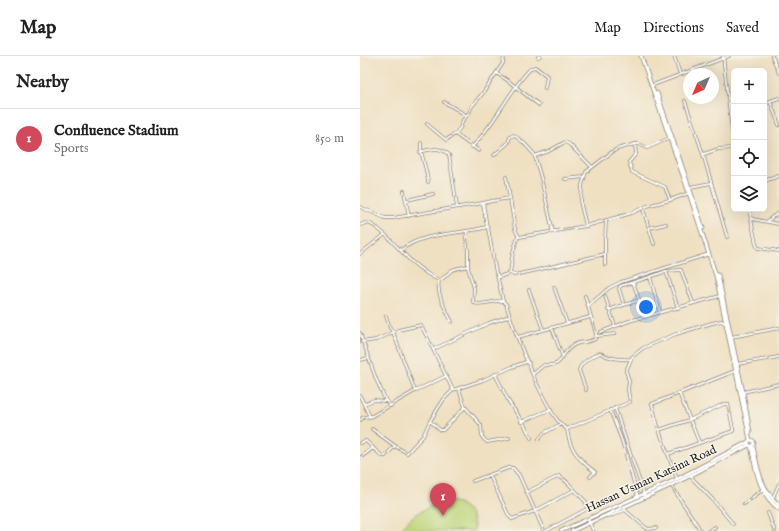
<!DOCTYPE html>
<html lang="en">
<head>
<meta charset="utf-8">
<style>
  body { margin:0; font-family:"IM FELL English",serif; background:#f2f2f2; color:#202124 }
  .controls { position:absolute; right:12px; top:12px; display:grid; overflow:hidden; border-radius:6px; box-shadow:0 4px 16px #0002 }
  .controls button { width:36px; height:36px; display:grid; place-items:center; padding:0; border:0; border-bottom:1px solid #e0e0e0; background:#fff; color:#202124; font:20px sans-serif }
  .compass { position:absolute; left:323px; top:12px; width:36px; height:36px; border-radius:50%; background:#fff; box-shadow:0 4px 16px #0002; rotate:224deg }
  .you { position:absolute; left:286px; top:251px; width:14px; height:14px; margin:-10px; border:3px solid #fff; border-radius:50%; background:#1a73e8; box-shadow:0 0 0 6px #1a73e833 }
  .badge { display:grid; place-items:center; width:26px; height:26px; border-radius:50%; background:#d1495b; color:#fff; font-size:13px; font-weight:700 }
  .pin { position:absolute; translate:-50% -33px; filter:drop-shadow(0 1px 2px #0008) }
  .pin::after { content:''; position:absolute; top:21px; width:14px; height:12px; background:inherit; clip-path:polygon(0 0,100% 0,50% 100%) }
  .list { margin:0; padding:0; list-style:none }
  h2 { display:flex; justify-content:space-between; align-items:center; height:52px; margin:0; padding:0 16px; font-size:17px }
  h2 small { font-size:13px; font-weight:400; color:#757577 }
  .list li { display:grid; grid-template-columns:26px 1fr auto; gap:12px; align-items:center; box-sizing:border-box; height:60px; padding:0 16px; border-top:1px solid #e0e0e0 }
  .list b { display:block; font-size:15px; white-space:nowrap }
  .list p { margin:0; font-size:13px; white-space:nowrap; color:#757577 }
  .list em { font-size:13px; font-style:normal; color:#757577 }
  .icon { flex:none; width:22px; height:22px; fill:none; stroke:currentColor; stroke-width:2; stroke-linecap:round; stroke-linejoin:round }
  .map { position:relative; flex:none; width:419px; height:475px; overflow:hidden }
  header { display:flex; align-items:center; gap:24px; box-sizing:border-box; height:56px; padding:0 20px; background:#fff; border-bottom:1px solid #e0e0e0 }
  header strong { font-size:19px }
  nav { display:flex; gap:22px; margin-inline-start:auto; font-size:14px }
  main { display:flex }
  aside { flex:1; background:#fff }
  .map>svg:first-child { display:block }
  .grass { fill:#bed579; stroke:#6d784a }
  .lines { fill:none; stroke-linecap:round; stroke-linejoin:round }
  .street-casing { stroke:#867e6f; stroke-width:3.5 }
  .primary-casing { stroke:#867e6f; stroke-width:4.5 }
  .street { stroke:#fff; stroke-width:2 }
  .primary { stroke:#fff; stroke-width:3 }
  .labels { text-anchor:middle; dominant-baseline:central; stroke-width:3; stroke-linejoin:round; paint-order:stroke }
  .street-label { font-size:12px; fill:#1c1c1c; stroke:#f7f3e8 }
</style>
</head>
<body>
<header>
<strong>Map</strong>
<nav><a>Map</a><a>Directions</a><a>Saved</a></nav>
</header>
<main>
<aside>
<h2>Nearby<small></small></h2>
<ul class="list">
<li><span class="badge">1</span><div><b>Confluence Stadium</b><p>Sports</p></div><em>850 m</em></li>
</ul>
</aside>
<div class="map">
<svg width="419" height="475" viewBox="0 0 419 475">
  <rect width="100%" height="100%" fill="#f7f3e8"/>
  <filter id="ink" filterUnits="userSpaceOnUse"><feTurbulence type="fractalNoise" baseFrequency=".025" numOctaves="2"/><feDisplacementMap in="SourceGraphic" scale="8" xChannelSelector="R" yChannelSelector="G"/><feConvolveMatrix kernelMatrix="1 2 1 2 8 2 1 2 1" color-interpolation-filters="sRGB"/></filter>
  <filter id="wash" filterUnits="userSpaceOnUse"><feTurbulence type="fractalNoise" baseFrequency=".012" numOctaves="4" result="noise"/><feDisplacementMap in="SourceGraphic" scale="16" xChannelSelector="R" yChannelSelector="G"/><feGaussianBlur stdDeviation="0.9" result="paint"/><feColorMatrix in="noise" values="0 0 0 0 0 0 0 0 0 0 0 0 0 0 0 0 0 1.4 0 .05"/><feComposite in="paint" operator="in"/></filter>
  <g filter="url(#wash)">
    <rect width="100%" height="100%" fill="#efe0c2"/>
    <!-- grass -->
    <path class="grass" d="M 85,445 C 103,445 115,456 114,475 L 41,475 C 46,461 71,449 85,445 Z"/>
  </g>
  <g filter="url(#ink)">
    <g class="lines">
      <defs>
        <path id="street" d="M 314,0 L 320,18
          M 363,0 L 374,92
          M 412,0 L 419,17
          M 178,1 L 180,0
          M 136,17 L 147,24 L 179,49
          M 293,29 L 369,0
          M 325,45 L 343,98 L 367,181
          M 410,45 L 419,69
          M 84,46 L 106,59
          M 404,50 L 410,45 L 419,42
          M 67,68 L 86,84 L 95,78 L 100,72 L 103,64 L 109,57 L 112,50 L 123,37 L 143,7 L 144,0
          M 95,78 L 119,95
          M 61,87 C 60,100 67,112 68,126
          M 275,88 L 276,98 L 269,106 L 272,116 L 305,131 L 310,144
          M 112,91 C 135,68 148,36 171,12 L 175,11 L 187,20 L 185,32
          M 60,96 C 71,93 81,90 89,99 L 97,151
          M 344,98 L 358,93 L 374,92
          M 134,99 L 148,87 L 150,81 L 154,79 L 164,87 L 174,98 L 181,122 L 193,176
          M 175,100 L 189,95 L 205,86 L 209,88 L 232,111
          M 146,121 L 150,142
          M 205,123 L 224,121
          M 404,125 L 419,120
          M 330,131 L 351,127
          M 44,135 L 49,160
          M 47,144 L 73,138
          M 0,151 L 25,162 L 33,162 L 123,147
          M 283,153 L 294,188
          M 389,153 L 396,188 L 398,192 L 419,195
          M 392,163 L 419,168
          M 408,165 L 412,161 L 419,157
          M 0,169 C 1,169 5,167 6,167 C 18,167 42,197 51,205 C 59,212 69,220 79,224 C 85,223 87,217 92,214 C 97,212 103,211 108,210
          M 226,170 L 221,149 L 222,129 L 226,116 L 252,96 L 257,93 L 275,88 L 279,88 L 287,92 L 310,82
          M 128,172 L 136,217 L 139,221 L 150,217 L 154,219 L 173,215 L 245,198
          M 289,172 L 306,168
          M 107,176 L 106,182 L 108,195 L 108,212 L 114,232 L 113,247 C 123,250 133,244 143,245
          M 41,194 C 65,175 99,179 127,171 L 123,147 L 132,145 L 150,142 L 155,173 L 159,181 L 226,170 L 272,157 L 287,150 L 310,144 L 329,137
          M 0,198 L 24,179
          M 245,209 L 245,184 L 246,164
          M 306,215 L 318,252
          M 150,217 L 153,196 L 158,180
          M 137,219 L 143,245 L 146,248 C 154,274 186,362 207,373 L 270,346 L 268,334 L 269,325 L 266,315 L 272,301 L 283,292 L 316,278 L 352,267 L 361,265 L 365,267
          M 79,224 C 76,239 86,254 92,266
          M 273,226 L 285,261
          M 194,231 L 207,267
          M 169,234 L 183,274
          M 245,240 L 255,270
          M 264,249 L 259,233 L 260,230 L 290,221
          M 228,250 L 249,232 L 261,226 L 349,198
          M 248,254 L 280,244
          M 300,256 L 290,221 L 306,215 L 321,214 L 333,247
          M 26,260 L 30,272 L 33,276 L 55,335
          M 192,272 L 202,299
          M 241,276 L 269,265 L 360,240
          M 0,277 L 16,323 L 26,345 L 31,350
          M 237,280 L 255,278
          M 158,281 L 230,261
          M 371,281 L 419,272
          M 2,286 L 16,284 L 38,274 L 61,269 L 93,334
          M 74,293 L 129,267 L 150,260
          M 0,304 L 9,302
          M 377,308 L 419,301
          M 135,318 L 149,346 L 164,368 L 171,382
          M 173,318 L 184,309 C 206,311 198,298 214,289 C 220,285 229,287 235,283 L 236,278 L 225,240
          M 99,333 L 105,351 L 121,369 L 122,381 L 127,386 L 133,385 L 149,382
          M 226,334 L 219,314 C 221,306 233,300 240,297 C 248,302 261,304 271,303
          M 383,336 L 419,328
          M 319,337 L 339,386
          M 0,340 L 10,361
          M 4,348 L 14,344 L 25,345
          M 255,352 L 285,441
          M 250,354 L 262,385 L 278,441
          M 0,364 L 4,361 L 12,360 L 55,335 L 86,320
          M 70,365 L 80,374 L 83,374 L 105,351
          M 161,366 L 191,353
          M 12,373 L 35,390
          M 207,373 C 208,379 209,385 211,389 C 216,400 225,409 235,416 L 230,421
          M 299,374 L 329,364 L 364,348 L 368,348 L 373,373 L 373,375 L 308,398
          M 179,383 L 184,377 L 201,368
          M 0,387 L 6,385 L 13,392
          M 0,402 L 13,392 L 22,400 L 25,400 L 35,390 L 47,397 L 63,380 L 70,365 L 84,343 L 93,334 L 123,324 L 152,311 L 166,306 L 169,307
          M 130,420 L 149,460 L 152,463 L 175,455 L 214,434
          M 330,420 L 353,444 L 373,468
          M 317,423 L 299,374 L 292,348 L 375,315
          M 113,425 L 148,412 L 153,412 L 159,419 L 184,475
          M 311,429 L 341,475
          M 167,436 L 199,420 L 207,426 L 226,446 L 227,453 L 186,475
          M 413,441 L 419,428
          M 384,448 L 402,434
          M 408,457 C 411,463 411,469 415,475
          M 247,460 L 253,459 L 265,454 L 286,472 L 289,473 L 296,472
          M 228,463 L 233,475
          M 348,475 L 355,471"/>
        <path id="primary" d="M 281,0 L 329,137 L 356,220 L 390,384
          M 297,37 L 343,172
          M 358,219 L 383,336 L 390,376
          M388 387a3 3 0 1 1 6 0a3 3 0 1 1-6 0Z
          M 391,390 C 396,414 398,437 419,453
          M 393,390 C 398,413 400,432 419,449
          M 201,475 L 317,423 L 388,386
          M 212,475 L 318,426 L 389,389"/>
      </defs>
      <!-- street casing -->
      <use href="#street" class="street-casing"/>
      <!-- primary casing -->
      <use href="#primary" class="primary-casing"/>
      <!-- street -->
      <use href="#street" class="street"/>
      <!-- primary -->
      <use href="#primary" class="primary"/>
    </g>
  </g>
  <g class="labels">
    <!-- street labels -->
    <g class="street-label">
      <text transform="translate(291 423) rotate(-25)">Hassan Usman Katsina Road</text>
    </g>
  </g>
</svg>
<div class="controls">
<button>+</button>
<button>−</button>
<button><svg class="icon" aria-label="locate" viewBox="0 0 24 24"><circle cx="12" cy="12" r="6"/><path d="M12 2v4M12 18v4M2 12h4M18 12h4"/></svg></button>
<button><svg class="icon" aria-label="layers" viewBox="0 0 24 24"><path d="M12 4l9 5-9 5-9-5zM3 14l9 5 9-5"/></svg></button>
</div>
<svg class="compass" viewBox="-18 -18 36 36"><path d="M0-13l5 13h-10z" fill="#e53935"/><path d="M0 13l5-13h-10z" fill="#757577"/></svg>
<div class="you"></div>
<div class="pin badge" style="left:83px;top:460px">1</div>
</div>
</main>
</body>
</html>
